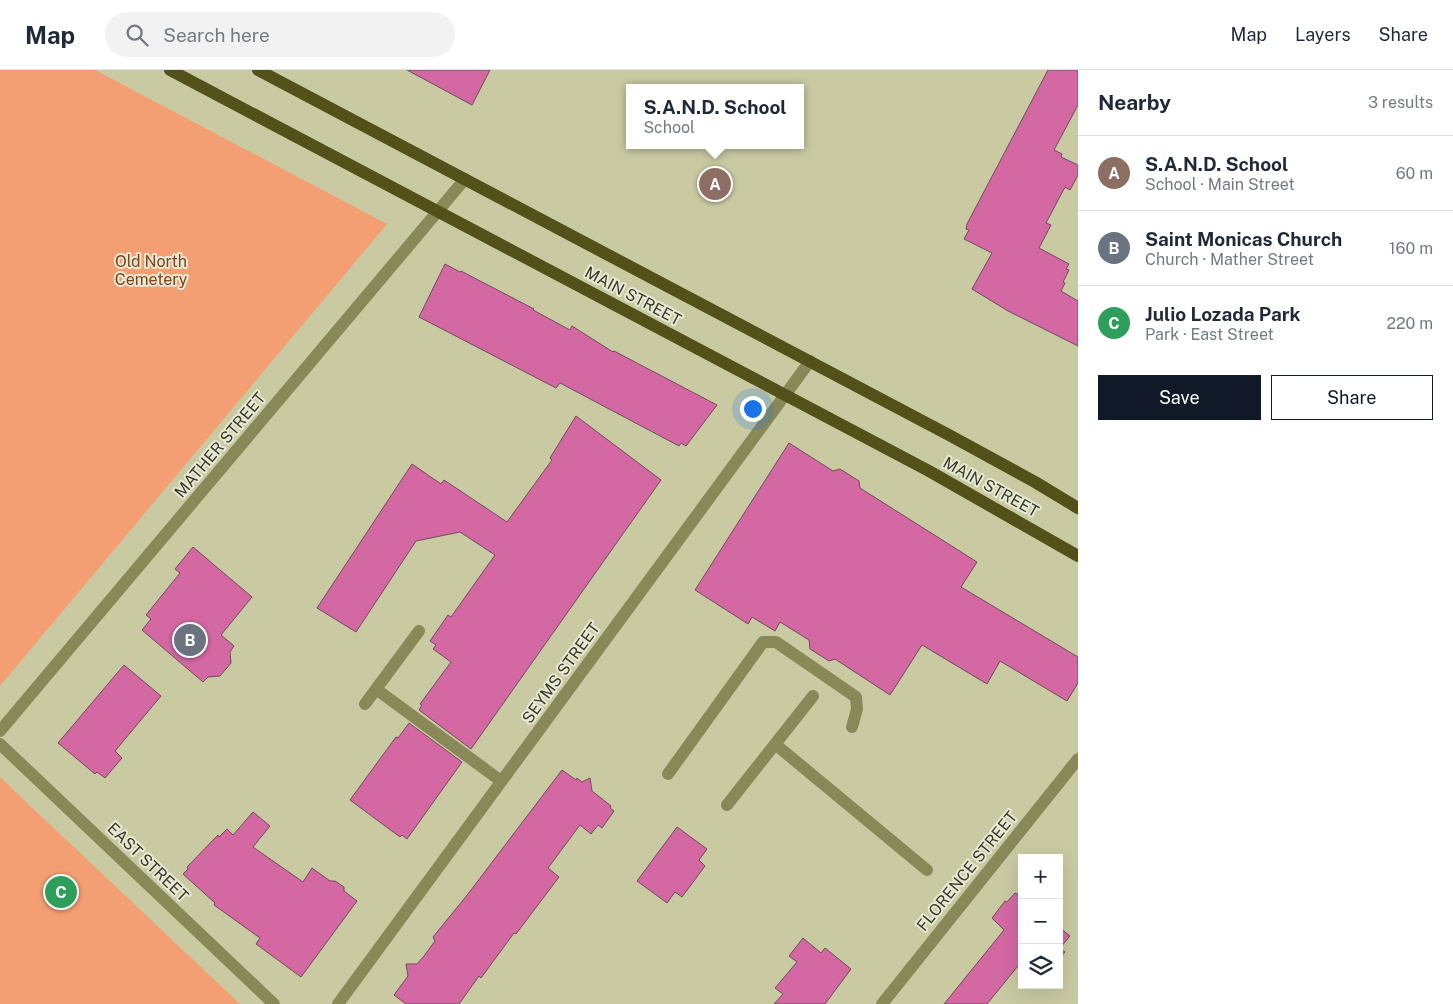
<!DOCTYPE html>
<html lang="en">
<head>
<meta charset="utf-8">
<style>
  body { margin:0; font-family:"Public Sans",sans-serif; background:#f2f2f3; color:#1f2937 }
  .controls { position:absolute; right:15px; bottom:15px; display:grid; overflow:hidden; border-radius:0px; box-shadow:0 5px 20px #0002 }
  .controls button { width:45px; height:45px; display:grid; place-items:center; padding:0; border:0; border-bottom:1px solid #e0e1e3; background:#fff; color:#1f2937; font:25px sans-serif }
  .you { position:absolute; left:752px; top:338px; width:18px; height:18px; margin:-12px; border:4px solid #fff; border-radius:50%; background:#1a73e8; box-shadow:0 0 0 8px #1a73e833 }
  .badge { display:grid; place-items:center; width:32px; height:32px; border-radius:50%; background:#111827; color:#fff; font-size:16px; font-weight:700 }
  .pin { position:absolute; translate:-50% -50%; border:2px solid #fff; box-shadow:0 1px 5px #0006 }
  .popup { position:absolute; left:626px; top:14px; width:178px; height:65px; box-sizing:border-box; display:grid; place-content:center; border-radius:0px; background:#fff; filter:drop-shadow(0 1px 4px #0005); font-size:16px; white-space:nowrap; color:#747a83 }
  .popup b { font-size:19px; color:#1f2937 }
  .popup::after { content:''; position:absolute; left:50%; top:100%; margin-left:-10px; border:10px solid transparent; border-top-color:#fff }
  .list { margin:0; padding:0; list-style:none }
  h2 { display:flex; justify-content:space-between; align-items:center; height:65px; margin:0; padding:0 20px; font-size:21px }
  h2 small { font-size:16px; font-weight:400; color:#747a83 }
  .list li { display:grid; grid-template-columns:32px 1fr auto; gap:15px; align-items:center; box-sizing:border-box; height:75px; padding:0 20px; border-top:1px solid #e0e1e3 }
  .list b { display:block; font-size:19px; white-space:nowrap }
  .list p { margin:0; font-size:16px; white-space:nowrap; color:#747a83 }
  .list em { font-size:16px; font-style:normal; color:#747a83 }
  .actions { display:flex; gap:10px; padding:15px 20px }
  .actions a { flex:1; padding:11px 0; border:1px solid #111827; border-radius:0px; text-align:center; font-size:18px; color:#111827 }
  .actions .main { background:#111827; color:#fff }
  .icon { flex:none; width:28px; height:28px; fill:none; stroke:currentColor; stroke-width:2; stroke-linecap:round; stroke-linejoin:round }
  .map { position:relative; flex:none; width:1078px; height:934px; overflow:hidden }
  header { display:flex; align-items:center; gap:30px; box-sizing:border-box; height:70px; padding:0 25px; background:#fff; border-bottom:1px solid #e0e1e3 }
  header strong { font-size:24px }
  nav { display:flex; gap:28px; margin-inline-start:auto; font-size:18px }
  .search { width:350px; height:45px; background:#f2f2f3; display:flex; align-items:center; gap:12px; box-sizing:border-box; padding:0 18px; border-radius:28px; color:#747a83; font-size:19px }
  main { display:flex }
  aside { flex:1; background:#fff }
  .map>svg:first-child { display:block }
  .green { fill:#f39f73 }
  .building { fill:#d368a2; stroke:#6f4c5d }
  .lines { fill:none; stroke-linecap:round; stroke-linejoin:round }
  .minor { stroke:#888858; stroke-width:12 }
  .major { stroke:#525119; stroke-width:12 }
  .labels { text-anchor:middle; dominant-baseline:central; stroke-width:4; stroke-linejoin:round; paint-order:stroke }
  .park-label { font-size:16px; fill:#864219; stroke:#e8e9d4 }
  .street-label { font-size:16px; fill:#3a3a2a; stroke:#e8e9d4 }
</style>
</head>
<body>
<header>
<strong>Map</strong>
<div class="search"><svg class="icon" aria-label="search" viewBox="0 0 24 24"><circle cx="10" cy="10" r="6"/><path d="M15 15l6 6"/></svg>Search here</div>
<nav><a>Map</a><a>Layers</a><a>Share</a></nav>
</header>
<main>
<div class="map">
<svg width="1078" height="934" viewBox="0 0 1078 934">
  <rect width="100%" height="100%" fill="#c9caa2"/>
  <!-- green -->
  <path class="green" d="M 0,0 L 95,0 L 387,154 L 0,616 Z
    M 0,707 L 4,711 L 240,934 L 0,934 Z"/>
  <!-- building -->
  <path class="building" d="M 407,0 L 490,0 L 472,35 Z
    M 1048,0 L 1078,0 L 1078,35 L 1054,80 L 1062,84 L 1061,87 L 1078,95 L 1078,105 L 1070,120 L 1065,117 L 1046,153 L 1051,155 L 1039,178 L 1069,194 L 1066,199 L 1069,200 L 1063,212 L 1065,213 L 1061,221 L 1078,231 L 1078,276 L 1008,241 L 972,219 L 992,183 L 964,169 L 969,160 L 966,159 L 967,154 Z
    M 445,194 L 460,202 L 461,201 L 534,239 L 533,240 L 570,260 L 572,256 L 613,282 L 614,281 L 717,335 L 686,376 L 681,373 L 679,376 L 560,313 L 556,318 L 419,247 Z
    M 576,346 L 661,410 L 471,679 L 419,640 L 422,635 L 420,634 L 451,592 L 433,579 L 436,575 L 430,571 L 448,545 L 451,547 L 495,485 L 460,462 L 416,471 L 356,562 L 317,538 L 412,394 L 441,414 L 444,410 L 507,452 L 552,390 L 550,388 Z
    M 789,373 L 833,401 L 840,399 L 859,411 L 860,418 L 977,492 L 961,517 L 1078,587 L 1078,613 L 1067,631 L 1000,591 L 987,614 L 922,575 L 890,625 L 835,589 L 829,591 L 810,579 L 809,570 L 780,552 L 775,561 L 752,547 L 748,554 L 695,520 Z
    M 193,477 L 252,527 L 221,565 L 234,576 L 230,582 L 231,593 L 220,606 L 208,607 L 203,612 L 142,560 L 151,549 L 146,545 L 180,503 L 175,499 Z
    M 124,595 L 161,626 L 115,681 L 122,688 L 105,708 L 97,702 L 95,704 L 58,673 Z
    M 409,653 L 462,692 L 407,769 L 402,765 L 400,767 L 350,730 L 396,667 L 398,668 Z
    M 562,700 L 576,710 L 577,708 L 582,712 L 590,708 L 592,721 L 611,736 L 610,738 L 614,741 L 602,758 L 598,755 L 591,764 L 580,755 L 548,798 L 559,807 L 516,864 L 514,863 L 481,908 L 479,906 L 459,934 L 406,934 L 394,925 L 408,906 L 406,894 L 417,894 L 424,886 L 435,871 L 433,867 L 468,824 Z
    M 253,742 L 270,756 L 253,777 L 303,812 L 312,798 L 330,811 L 335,811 L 344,817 L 344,821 L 357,831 L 301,907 L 256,874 L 260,868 L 214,835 L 215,833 L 183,804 L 188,799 L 187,797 L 218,765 L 219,767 L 227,759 L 233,765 Z
    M 677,757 L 707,779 L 699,790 L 705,796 L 682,827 L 675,822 L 667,833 L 637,811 Z
    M 1015,823 L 1022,826 L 1022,891 L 987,934 L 944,934 L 1004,860 L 992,848 L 1005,831 L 1007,832 Z
    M 1059,857 L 1070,866 L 1060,878 L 1065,882 L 1059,889 Z
    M 803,868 L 821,883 L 825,878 L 851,899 L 825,934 L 774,934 L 783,924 L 775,918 L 797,892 L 789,886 Z"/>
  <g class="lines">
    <!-- minor -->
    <path class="minor" d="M 376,619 L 501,711
      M 365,634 L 419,561
      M 0,661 L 465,109
      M 0,674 L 274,934
      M 775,674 L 927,800
      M 668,704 L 763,572 L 776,572 L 856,627 L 857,639 L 852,657
      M 727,735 L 813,626
      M 338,934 L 810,291
      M 882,934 L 1078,689"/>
    <!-- major -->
    <path class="major" d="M 170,0 L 929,401 L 1078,486
      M 258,0 L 949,365 L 1035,412 L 1078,438"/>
  </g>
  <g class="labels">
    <!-- park labels -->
    <g class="park-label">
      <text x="151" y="191">Old North<tspan x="151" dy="18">Cemetery</tspan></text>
    </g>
    <!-- street labels -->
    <g class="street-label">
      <text transform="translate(633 226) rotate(28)">MAIN STREET</text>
      <text transform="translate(220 375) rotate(-50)">MATHER STREET</text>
      <text transform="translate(991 417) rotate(29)">MAIN STREET</text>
      <text transform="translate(561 603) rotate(-54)">SEYMS STREET</text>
      <text transform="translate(148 792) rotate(44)">EAST STREET</text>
      <text transform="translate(967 801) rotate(-51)">FLORENCE STREET</text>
    </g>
  </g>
</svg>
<div class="controls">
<button>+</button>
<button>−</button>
<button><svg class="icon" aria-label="layers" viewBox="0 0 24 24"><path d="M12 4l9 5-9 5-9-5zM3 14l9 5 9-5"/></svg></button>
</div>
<div class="you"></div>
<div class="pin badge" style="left:715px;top:114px;background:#8d6e63">A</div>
<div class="popup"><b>S.A.N.D. School</b>School</div>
<div class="pin badge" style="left:190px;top:570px;background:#6b7280">B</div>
<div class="pin badge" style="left:61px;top:822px;background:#2e9e5b">C</div>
</div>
<aside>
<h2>Nearby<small>3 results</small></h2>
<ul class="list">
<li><span class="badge" style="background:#8d6e63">A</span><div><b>S.A.N.D. School</b><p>School · Main Street</p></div><em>60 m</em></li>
<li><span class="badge" style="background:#6b7280">B</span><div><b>Saint Monicas Church</b><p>Church · Mather Street</p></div><em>160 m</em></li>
<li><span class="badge" style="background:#2e9e5b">C</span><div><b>Julio Lozada Park</b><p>Park · East Street</p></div><em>220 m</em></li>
</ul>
<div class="actions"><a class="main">Save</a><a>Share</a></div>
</aside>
</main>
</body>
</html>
